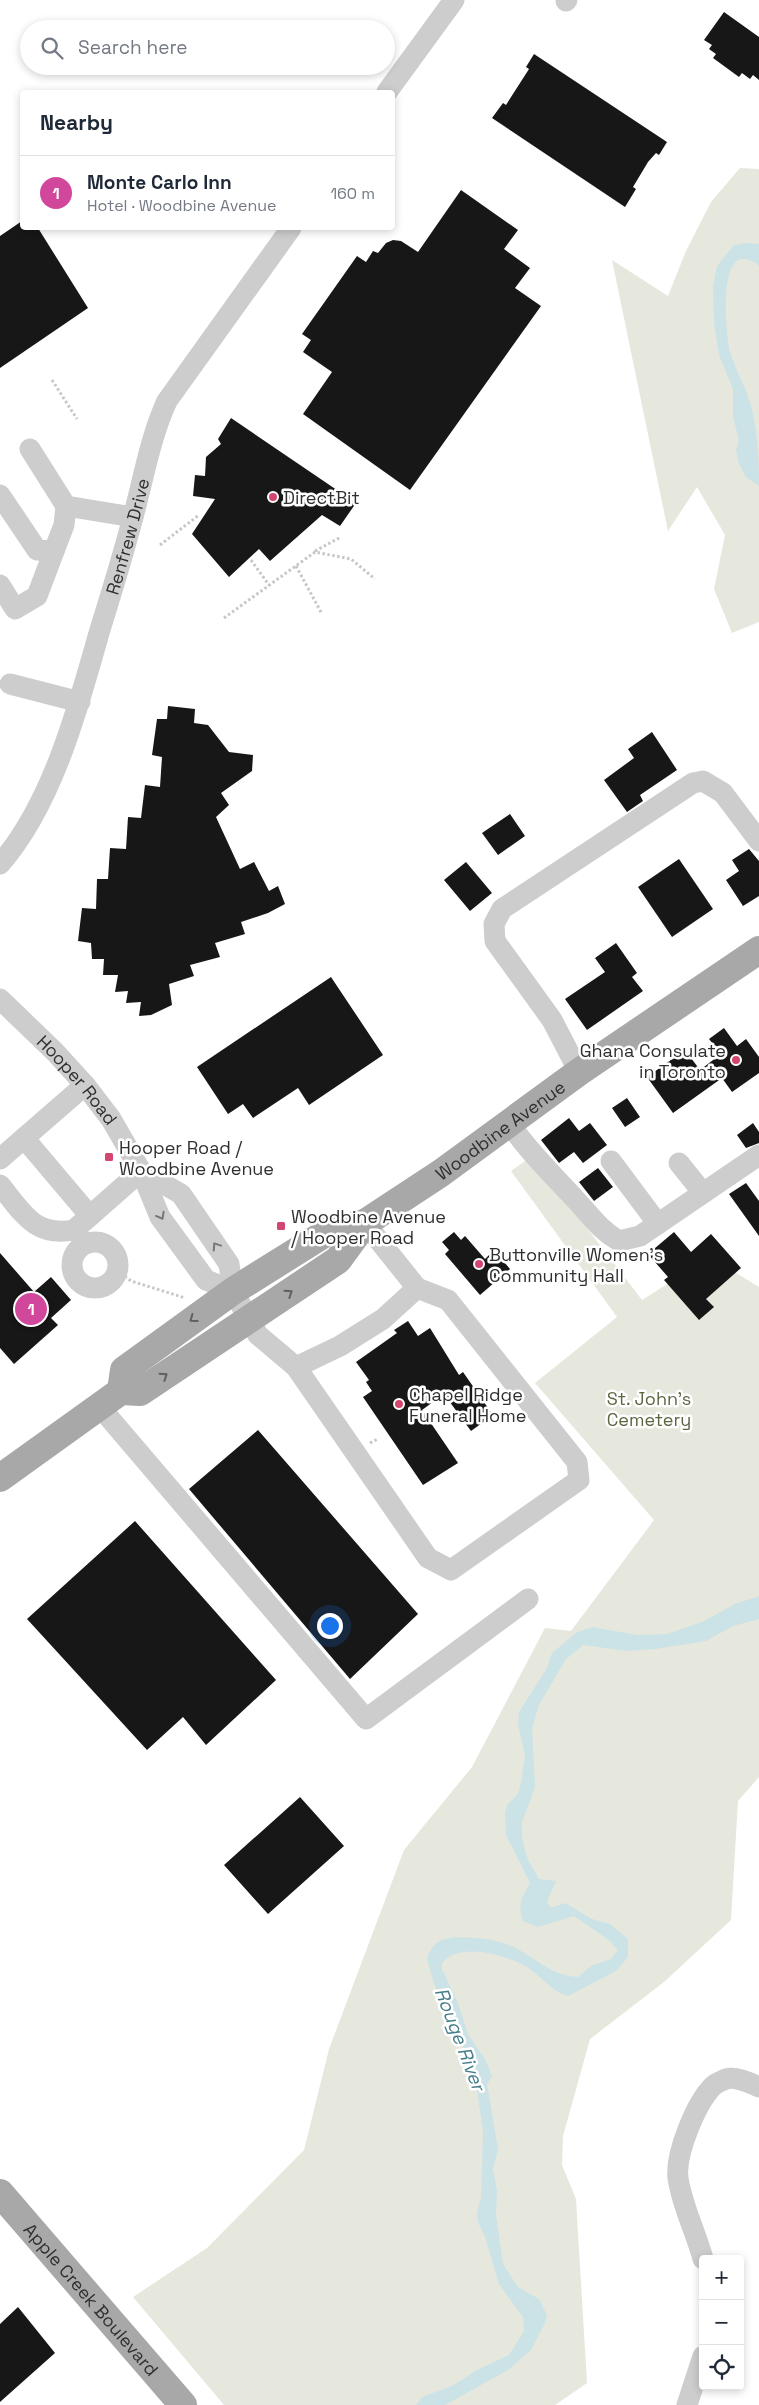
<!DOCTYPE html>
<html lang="en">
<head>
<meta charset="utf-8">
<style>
  body { margin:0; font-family:"Space Grotesk",sans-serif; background:#f2f2f3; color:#1f2937 }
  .controls { position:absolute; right:15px; bottom:15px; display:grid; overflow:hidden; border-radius:5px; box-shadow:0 2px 8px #0003 }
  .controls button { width:45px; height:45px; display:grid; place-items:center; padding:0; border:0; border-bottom:1px solid #e0e1e3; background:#fff; color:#1f2937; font:25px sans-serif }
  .you { position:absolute; left:329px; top:1625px; width:18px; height:18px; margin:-12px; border:4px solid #fff; border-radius:50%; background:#1a73e8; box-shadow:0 0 0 8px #1a73e833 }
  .badge { display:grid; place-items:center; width:32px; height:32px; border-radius:50%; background:#111827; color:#fff; font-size:16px; font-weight:700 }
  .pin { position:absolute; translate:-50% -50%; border:2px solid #fff; box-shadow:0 1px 5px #0006 }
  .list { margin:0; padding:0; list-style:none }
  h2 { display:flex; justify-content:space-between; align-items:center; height:65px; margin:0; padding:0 20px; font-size:21px }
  h2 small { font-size:16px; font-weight:400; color:#747a83 }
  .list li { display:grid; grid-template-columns:32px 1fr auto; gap:15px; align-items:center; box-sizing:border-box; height:75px; padding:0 20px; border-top:1px solid #e0e1e3 }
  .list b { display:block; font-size:19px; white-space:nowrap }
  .list p { margin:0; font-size:16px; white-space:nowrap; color:#747a83 }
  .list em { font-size:16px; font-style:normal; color:#747a83 }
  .icon { flex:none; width:28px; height:28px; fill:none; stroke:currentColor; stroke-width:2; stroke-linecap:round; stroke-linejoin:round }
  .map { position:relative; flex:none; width:759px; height:2405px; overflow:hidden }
  .search { position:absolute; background:#fff; box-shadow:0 2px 8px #0003; left:20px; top:20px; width:375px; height:55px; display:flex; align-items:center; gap:12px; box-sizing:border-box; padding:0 18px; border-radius:28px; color:#747a83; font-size:19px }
  .panel { position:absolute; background:#fff; box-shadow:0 2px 8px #0003; left:20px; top:90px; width:375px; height:140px; border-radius:5px }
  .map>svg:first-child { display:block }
  .green { fill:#e6e8dd }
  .water { fill:#cbe2e7 }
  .building { fill:#171717 }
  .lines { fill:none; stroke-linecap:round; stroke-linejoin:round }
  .path { stroke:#c7c7c7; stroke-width:3; stroke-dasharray:2.5 2.5; stroke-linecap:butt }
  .minor { stroke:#cdcdcd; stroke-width:21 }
  .major { stroke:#a8a8a8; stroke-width:28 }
  .oneway { stroke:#777 }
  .oneway2 { stroke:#606060 }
  .poi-dot { fill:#d3466f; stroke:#fff; stroke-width:2 }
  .labels { text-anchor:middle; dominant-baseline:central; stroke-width:5; stroke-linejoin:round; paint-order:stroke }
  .poi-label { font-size:18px; fill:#303030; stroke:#fff; text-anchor:start }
  .street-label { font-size:18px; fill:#303030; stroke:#fff }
  .park-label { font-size:18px; fill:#5c6742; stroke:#fff }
  .water-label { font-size:19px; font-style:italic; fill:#467f8a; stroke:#fff }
</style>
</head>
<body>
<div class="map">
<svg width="759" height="2405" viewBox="0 0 759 2405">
  <rect width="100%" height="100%" fill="#fff"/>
  <!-- green -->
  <path class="green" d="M 740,168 L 759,169 L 759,622 L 732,633 L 714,589 L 725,535 L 697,487 L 668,531 L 612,260 L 668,296 L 686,251 L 711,202 Z
    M 532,1156 L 642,1300 L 710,1257 L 759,1287 L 759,1777 L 738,1801 L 731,1920 L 664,1982 L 590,2039 L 563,2136 L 562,2165 L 576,2199 L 587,2383 L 555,2405 L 224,2405 L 133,2297 L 207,2248 L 304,2150 L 329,2049 L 404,1850 L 472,1767 L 545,1628 L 571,1631 L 654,1520 L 535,1383 L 617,1317 L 511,1171 Z"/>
  <!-- water -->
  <path class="water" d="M 746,243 L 759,244 L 759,266 C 756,262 751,260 746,259 C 718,253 726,337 730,352 C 736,371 746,388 751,406 C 758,432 759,460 759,486 L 746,477 L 739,464 L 736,450 L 739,440 L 733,417 L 733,389 L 719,355 L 714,323 L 713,286 L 717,266 L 734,245 Z
    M 759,1596 L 759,1619 L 733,1626 L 706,1641 L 655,1649 L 627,1651 L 583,1645 L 566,1659 L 539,1705 L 532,1728 L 535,1787 L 522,1822 L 522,1839 L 528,1860 L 539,1879 L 556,1881 L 547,1902 L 551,1908 L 565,1903 L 592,1919 L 610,1924 L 628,1939 L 628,1957 L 616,1971 L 568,1996 C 551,1991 541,1976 527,1967 C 506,1955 460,1941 442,1963 L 442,1969 L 458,2003 L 468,2034 L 486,2061 L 492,2076 L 487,2084 L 498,2149 L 493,2169 L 497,2191 L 496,2215 L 503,2264 L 518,2287 L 539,2299 L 547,2315 L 545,2323 L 531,2350 L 508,2370 L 445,2405 L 416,2405 L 422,2397 L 452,2386 L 477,2370 L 509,2355 L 524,2331 L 523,2317 L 499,2284 L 485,2237 L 478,2222 L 477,2213 L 481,2198 L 483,2132 L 476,2083 L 468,2057 L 434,1984 L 427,1958 C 429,1954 432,1947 435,1944 C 448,1932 493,1938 509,1945 C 533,1955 550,1976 578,1977 L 591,1966 L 611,1959 L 618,1950 L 610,1941 L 574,1916 L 538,1927 L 523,1921 C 517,1905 522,1897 530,1883 L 506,1835 L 505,1813 L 507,1805 L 518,1794 L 521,1783 L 525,1756 L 518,1724 L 519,1712 L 547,1668 L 552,1653 L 576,1633 L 592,1627 L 637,1635 L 667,1634 L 702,1622 L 735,1604 Z"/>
  <!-- building -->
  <path class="building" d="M 724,12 L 759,37 L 759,80 L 753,75 L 750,79 L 742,73 L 739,77 L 713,58 L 716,54 L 709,49 L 712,45 L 704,40 Z
    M 534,54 L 667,142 L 659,155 L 656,153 L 648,162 L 633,187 L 636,189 L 625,207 L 492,118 L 503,103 L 506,105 L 529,69 L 526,67 Z
    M 461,190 L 518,230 L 504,249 L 530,268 L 515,288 L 541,306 L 410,490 L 303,414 L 332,372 L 303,352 L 311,340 L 302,334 L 357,256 L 366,262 L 373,251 L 378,253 L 386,243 L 393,240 L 401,241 L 418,252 Z
    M 22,221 L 22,228 L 38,228 L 88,308 L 0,368 L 0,236 Z
    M 231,418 L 356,503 L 340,526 L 322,515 L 270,561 L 259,549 L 229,577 L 192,534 L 215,499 L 193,496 L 195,475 L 205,476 L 206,457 L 221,444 L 218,439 Z
    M 168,706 L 195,709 L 194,723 L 208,725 L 229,752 L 253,755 L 252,771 L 221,793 L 229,805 L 216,817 L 240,869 L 254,862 L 269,891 L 278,886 L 285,904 L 268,913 L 241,922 L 245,934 L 215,943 L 220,957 L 190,965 L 194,976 L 169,984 L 172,1005 L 151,1015 L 139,1016 L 141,1002 L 126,1003 L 128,991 L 115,992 L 118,975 L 103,975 L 104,959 L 92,959 L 91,943 L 78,941 L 82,908 L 96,909 L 97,879 L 108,879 L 110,848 L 126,849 L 128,817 L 141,818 L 145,785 L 160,787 L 162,757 L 152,755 L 157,719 L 167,719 Z
    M 652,732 L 677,770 L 640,795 L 643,801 L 627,812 L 604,780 L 634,758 L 628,749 Z
    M 510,814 L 525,836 L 498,855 L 482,833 Z
    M 749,849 L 759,861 L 759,896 L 743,906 L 726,880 L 739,871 L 732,860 Z
    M 679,859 L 713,909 L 672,937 L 638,887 Z
    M 466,862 L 492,893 L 470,911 L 444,880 Z
    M 616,943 L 637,973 L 632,977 L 643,991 L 587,1030 L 565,999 L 605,972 L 595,958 Z
    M 331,977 L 383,1055 L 309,1105 L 298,1088 L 253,1118 L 243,1104 L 228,1114 L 197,1067 Z
    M 724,1028 L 737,1046 L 746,1039 L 759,1057 L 759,1073 L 732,1092 L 722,1078 L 673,1113 L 647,1077 L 685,1050 L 700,1070 L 721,1054 L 709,1039 Z
    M 627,1098 L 640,1117 L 625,1127 L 612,1108 Z
    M 569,1118 L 579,1131 L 590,1123 L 607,1145 L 583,1163 L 574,1152 L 559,1163 L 541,1140 Z
    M 753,1123 L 759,1132 L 759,1143 L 746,1148 L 737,1135 Z
    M 598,1168 L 613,1187 L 594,1201 L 579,1182 Z
    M 746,1183 L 759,1201 L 759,1236 L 729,1194 Z
    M 454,1232 L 461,1240 L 465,1236 L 485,1259 L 494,1250 L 510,1269 L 480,1295 L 445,1254 L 449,1250 L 442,1242 Z
    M 674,1232 L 691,1252 L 711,1234 L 741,1268 L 706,1299 L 714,1307 L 699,1320 L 664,1280 L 668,1277 L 648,1254 Z
    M 0,1253 L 34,1292 L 51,1277 L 71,1300 L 51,1318 L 58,1325 L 14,1364 L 0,1348 Z
    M 408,1321 L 418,1336 L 430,1328 L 459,1375 L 463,1372 L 493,1415 L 471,1431 L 444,1394 L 422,1410 L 458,1463 L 423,1485 L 363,1397 L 372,1391 L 366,1382 L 369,1380 L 356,1362 L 397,1333 L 394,1330 Z
    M 258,1430 L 418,1614 L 350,1679 L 189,1489 Z
    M 135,1521 L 276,1680 L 206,1745 L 183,1717 L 147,1750 L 27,1619 Z
    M 300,1797 L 344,1846 L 268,1914 L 224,1865 Z
    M 18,2307 L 55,2353 L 0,2402 L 0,2324 Z"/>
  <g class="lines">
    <!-- path -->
    <path class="path" d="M 52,380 L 77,419
      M 160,545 L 199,515
      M 315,551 L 341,537
      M 251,560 L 269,585
      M 296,566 L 322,614
      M 224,618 L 315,552 L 351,559 L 375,579
      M 117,1270 L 131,1281 L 185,1298
      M 370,1443 L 378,1439"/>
    <!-- minor -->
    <g class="minor">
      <path d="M 566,1 L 567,0"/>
      <path d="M 387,92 L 454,0"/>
      <path d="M 0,495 L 37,550 L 54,551 L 64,525 L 66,506 L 30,449"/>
      <path d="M 66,506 L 133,517"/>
      <path d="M 0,585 L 15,609 L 37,596 L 54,551"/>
      <path d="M 10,684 L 80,702"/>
      <path id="s1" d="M 0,864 C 52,805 78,708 99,633 C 111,594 123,556 133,517 C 144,477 150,438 167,401 L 291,228"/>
      <path id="s2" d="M 0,999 L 55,1052 L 85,1085 L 111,1119 L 141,1171 L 160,1217 L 206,1280 L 233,1291"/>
      <path d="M 579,1072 L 552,1020 L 495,941 L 494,924 L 502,909 L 693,783 L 703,781 L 723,793 L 759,841"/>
      <path d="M 509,1123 C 528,1151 552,1174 575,1199 C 590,1215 600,1230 619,1241 L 640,1236 L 759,1155"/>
      <path d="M 24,1138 L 90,1216"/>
      <path d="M 0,1159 L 85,1085"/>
      <path d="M 611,1161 L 658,1224"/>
      <path d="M 679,1163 L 703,1193"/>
      <path d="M 141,1171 L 181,1194 L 229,1264 L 233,1291 L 258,1335 L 296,1367 L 340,1346 L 383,1319 L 417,1288 L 365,1223"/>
      <path d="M 0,1185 C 23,1213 34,1237 74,1230 L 141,1171"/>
      <circle cx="95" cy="1265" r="23"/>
      <path d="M 296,1367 L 428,1558 L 451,1570 L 579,1480 L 577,1462 L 448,1300 L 417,1288"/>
      <path d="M 100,1407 L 366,1719 L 528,1599"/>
      <path d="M 703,2259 C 696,2232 682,2206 678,2178 C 675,2154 696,2103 713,2086 C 716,2083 722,2081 726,2079 C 736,2076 750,2083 759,2087"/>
      <path d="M 687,2405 L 703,2356"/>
    </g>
    <!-- major -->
    <g class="major">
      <path d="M 121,1391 L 124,1370 L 233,1291 L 329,1231 L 365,1223"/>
      <path id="s3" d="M 0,1478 L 121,1391 L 140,1392 L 338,1260 L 365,1223 L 441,1173 L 579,1072 L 759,950"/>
      <path id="s4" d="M 0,2193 L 183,2405"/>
    </g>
  </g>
  <!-- one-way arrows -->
  <defs><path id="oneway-chevron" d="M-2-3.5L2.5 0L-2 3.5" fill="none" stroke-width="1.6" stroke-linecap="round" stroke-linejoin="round" transform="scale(1.25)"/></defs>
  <g class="oneway">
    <use href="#oneway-chevron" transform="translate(161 1216) rotate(61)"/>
    <use href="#oneway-chevron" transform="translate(216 1246) rotate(-124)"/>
  </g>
  <g class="oneway2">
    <use href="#oneway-chevron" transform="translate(289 1293) rotate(-34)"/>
    <use href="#oneway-chevron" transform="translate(193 1319) rotate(144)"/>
    <use href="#oneway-chevron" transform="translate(164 1376) rotate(-34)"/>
  </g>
  <!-- markers -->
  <g class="poi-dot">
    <circle cx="273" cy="497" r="5"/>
    <circle cx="736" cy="1060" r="5"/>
    <rect x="104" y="1152" width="10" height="10" rx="2.5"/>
    <rect x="276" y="1221" width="10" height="10" rx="2.5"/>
    <circle cx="479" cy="1264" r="5"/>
    <circle cx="399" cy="1404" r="5"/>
  </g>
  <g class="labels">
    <!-- poi labels -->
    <g class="poi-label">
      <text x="283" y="497">DirectBit</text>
      <text x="726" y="1050" text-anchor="end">Ghana Consulate<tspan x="726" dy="21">in Toronto</tspan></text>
      <text x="119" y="1147">Hooper Road /<tspan x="119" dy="21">Woodbine Avenue</tspan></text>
      <text x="291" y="1216">Woodbine Avenue<tspan x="291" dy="21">/ Hooper Road</tspan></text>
      <text x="489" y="1254">Buttonville Women's<tspan x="489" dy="21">Community Hall</tspan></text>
      <text x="409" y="1394">Chapel Ridge<tspan x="409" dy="21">Funeral Home</tspan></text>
    </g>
    <!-- street labels -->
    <g class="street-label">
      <text stroke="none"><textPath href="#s1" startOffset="354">Renfrew Drive</textPath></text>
      <text stroke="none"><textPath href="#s2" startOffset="112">Hooper Road</textPath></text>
      <text stroke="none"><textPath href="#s3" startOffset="616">Woodbine Avenue</textPath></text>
      <text stroke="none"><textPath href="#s4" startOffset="140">Apple Creek Boulevard</textPath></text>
    </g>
    <!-- park labels -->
    <g class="park-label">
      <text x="649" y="1398">St. John's<tspan x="649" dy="21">Cemetery</tspan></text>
    </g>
    <!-- water labels -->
    <g class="water-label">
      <text transform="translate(460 2039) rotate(69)">Rouge River</text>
    </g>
  </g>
</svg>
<div class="controls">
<button>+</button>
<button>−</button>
<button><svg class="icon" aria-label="locate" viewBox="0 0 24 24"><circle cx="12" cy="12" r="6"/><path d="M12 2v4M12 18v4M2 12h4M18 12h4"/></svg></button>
</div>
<div class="you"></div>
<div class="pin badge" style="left:31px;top:1309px;background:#d1479c">1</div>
<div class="search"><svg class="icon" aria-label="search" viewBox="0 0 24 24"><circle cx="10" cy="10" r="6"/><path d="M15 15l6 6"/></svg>Search here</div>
<section class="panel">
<h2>Nearby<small></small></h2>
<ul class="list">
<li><span class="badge" style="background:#d1479c">1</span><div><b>Monte Carlo Inn</b><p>Hotel · Woodbine Avenue</p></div><em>160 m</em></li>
</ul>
</section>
</div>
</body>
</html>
